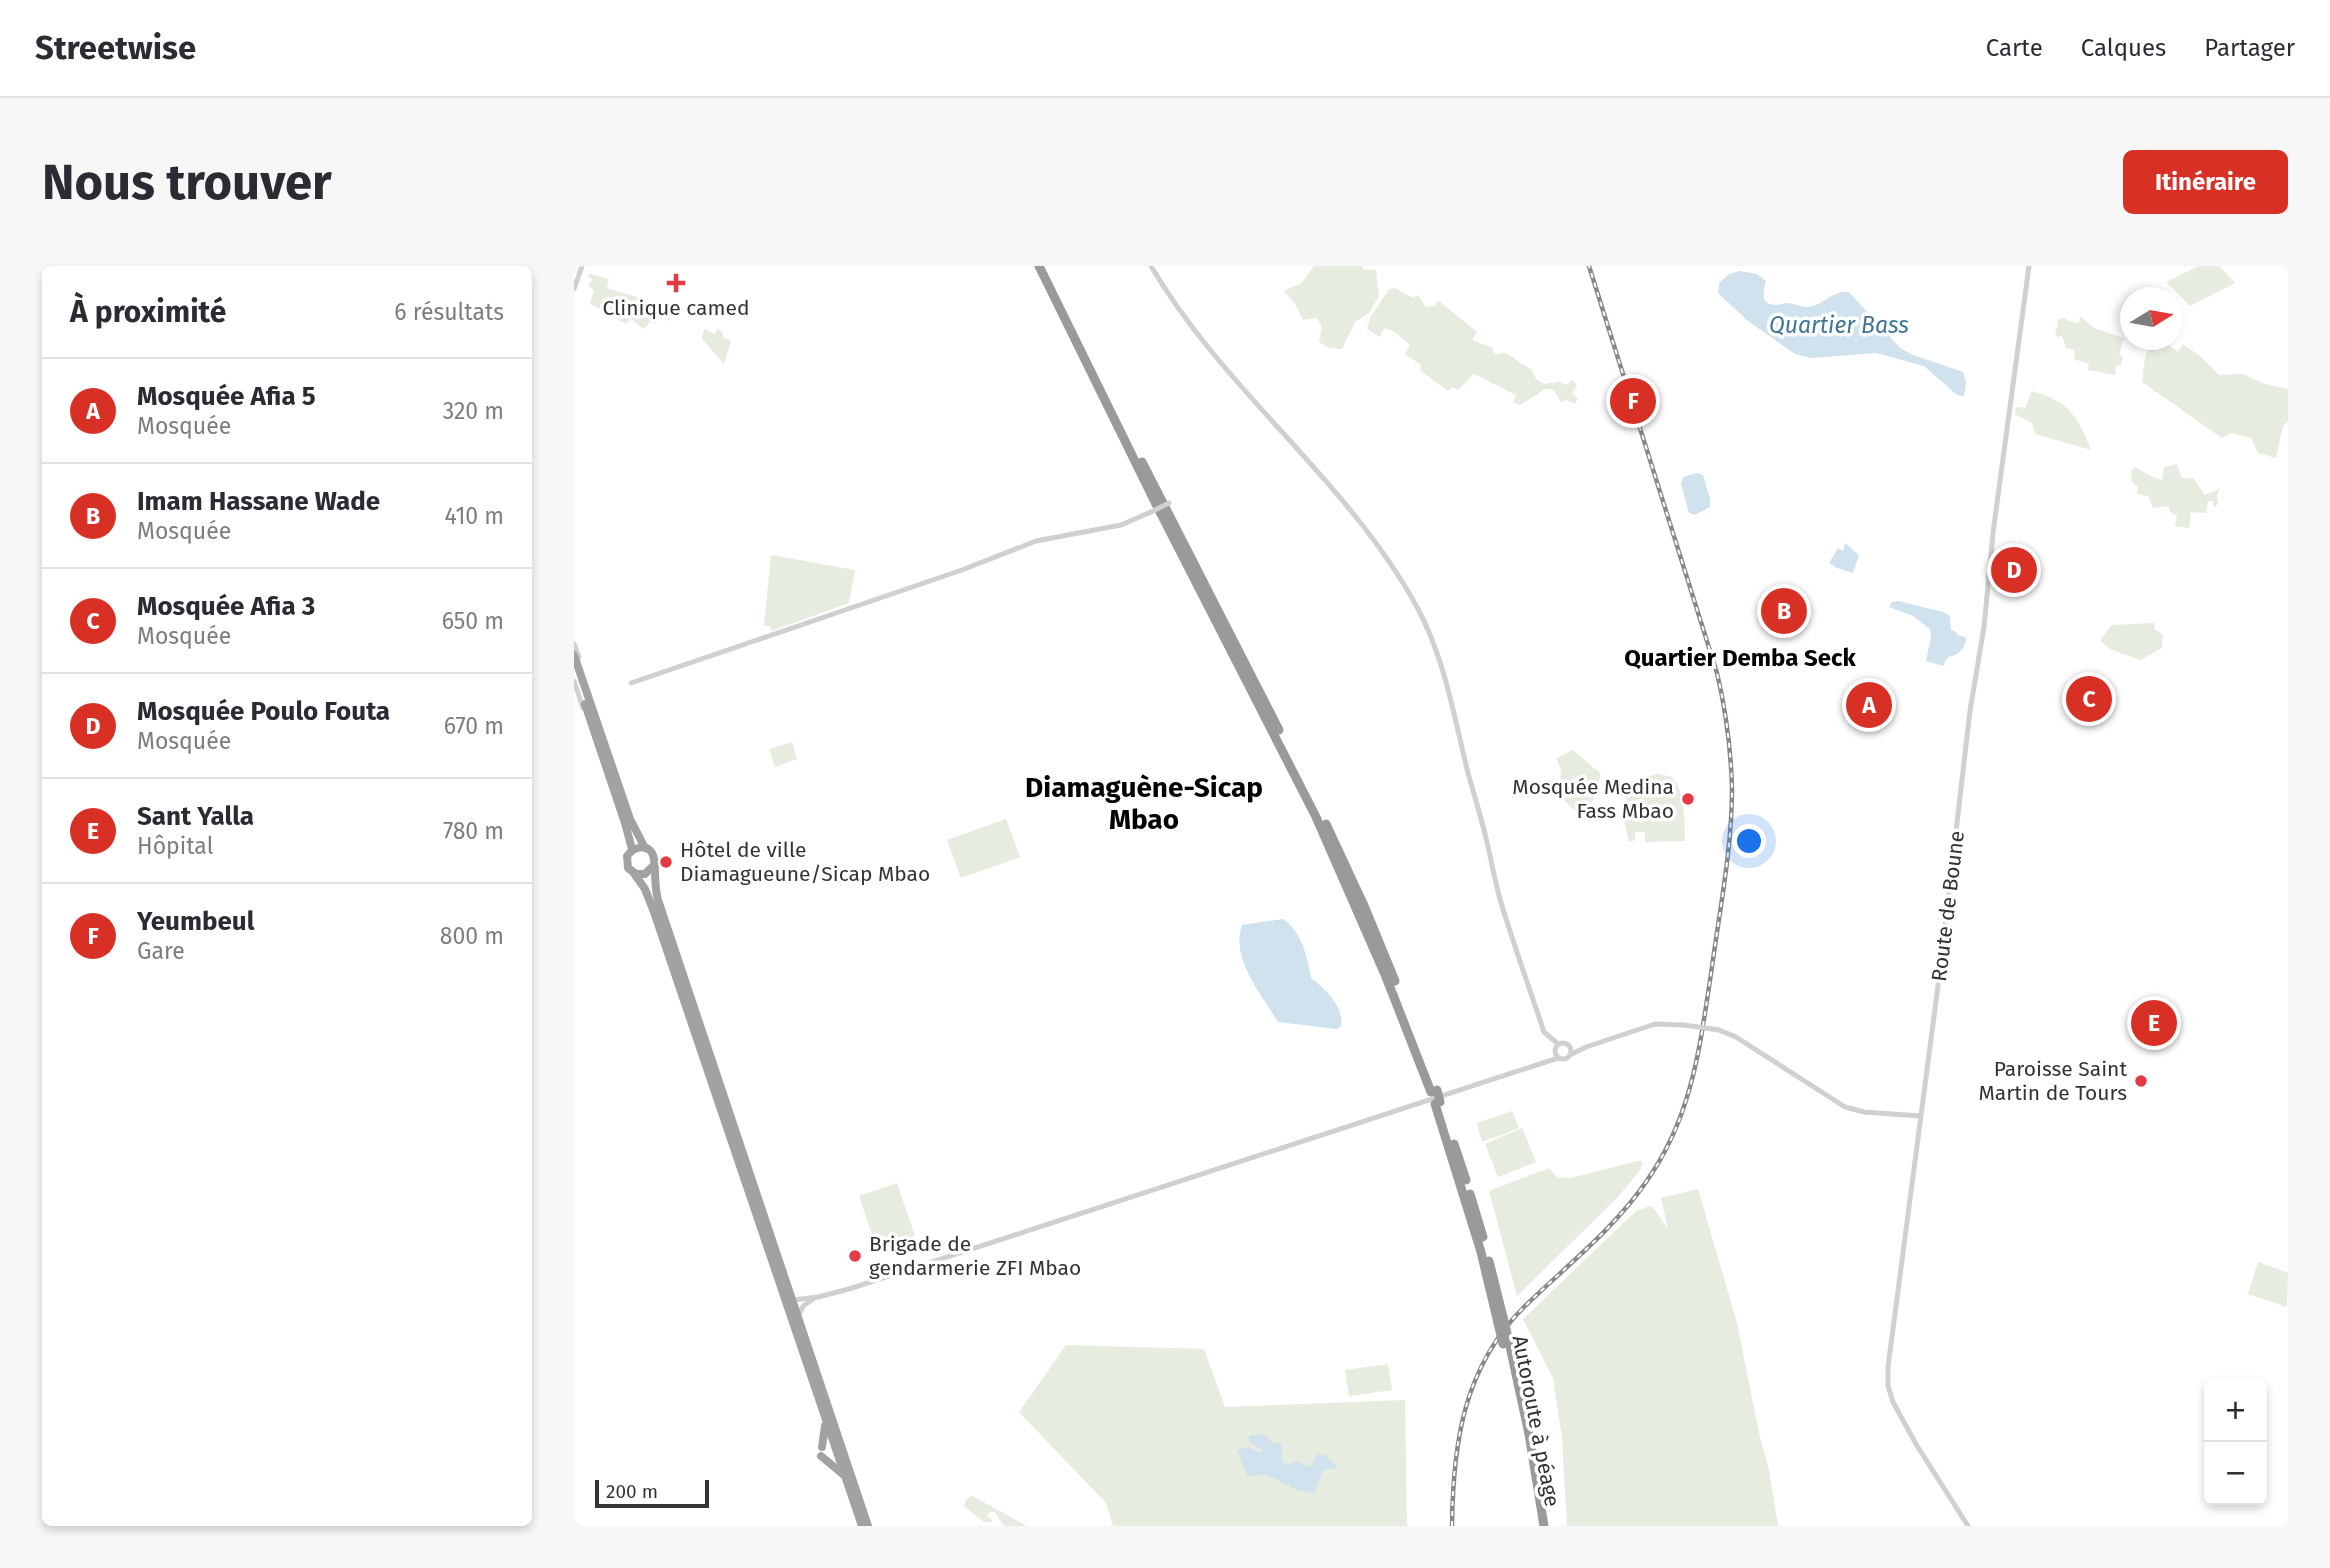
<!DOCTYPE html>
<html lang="fr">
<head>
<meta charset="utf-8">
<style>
  body { margin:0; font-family:"Fira Sans",sans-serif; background:#f7f7f7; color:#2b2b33 }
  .controls { position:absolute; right:21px; bottom:21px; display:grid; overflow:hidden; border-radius:10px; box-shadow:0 4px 10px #0003 }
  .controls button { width:63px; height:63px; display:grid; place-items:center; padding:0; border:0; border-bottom:2px solid #e1e1e2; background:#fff; color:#2b2b33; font:35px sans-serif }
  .compass { position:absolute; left:1546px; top:21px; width:63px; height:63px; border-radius:50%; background:#fff; box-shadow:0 4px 10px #0003; rotate:79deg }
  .scale { position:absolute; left:21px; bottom:18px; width:114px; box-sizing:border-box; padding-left:7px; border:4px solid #333; border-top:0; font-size:19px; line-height:24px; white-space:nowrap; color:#333; -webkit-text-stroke:5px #fff; paint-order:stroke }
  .you { position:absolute; left:1176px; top:576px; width:24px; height:24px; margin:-18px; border:5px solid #fff; border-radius:50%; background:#1a73e8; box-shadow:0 0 0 10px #1a73e833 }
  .badge { display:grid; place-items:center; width:46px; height:46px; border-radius:50%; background:#d93025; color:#fff; font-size:23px; font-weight:700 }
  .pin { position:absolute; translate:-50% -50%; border:4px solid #fff; box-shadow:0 2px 7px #0006 }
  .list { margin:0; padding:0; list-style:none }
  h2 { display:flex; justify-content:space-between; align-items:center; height:91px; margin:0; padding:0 28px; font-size:30px }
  h2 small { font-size:23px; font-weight:400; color:#7c7c81 }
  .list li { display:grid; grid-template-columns:46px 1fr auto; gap:21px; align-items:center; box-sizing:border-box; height:105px; padding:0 28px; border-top:2px solid #e1e1e2 }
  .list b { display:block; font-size:26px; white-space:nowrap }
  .list p { margin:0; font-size:23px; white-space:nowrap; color:#7c7c81 }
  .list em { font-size:23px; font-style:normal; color:#7c7c81 }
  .map { position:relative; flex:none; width:1714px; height:1260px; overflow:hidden; border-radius:10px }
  header { display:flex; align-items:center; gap:42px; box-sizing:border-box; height:98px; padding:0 35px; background:#fff; border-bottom:2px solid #e1e1e2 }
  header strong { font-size:33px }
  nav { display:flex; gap:38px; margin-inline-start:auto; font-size:24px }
  .intro { display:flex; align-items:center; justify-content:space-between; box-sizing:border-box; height:168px; padding:0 42px }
  h1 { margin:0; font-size:49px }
  .button { padding:18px 32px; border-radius:10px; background:#d93025; color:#fff; font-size:24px; font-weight:700 }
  main { display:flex; gap:42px; padding:0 42px }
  aside { flex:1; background:#fff; border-radius:10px; box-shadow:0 4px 10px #0003 }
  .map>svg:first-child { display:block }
  .green { fill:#e6ecdf }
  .water { fill:#cfe2ee }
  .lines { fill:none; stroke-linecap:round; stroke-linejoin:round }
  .tertiary { stroke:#d0d0d0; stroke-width:5 }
  .trunk { stroke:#a2a2a2; stroke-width:8 }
  .motorway { stroke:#9a9a9a; stroke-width:9 }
  .rail-casing { stroke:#888; stroke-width:4.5 }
  .rail { stroke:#fff; stroke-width:2; stroke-dasharray:5; stroke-linecap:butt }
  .tertiary-bridge { stroke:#d0d0d0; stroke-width:5 }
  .motorway-bridge { stroke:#9a9a9a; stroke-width:9 }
  .poi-dot { fill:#e63946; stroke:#fff; stroke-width:2.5 }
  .labels { text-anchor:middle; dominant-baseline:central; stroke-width:7; stroke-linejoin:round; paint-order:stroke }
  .poi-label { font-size:21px; fill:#333; stroke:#fff; text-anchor:end }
  .street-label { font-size:21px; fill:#333; stroke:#fff }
  .water-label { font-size:23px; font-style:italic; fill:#3f7597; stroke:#fff }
  .quarter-label { font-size:24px; font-weight:bold; fill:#000; stroke:#fff }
  .district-label { font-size:28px; font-weight:bold; fill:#000; stroke:#fff }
</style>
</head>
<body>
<header>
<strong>Streetwise</strong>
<nav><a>Carte</a><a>Calques</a><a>Partager</a></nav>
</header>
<div class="intro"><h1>Nous trouver</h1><a class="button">Itinéraire</a></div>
<main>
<aside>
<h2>À proximité<small>6 résultats</small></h2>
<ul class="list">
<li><span class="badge">A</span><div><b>Mosquée Afia 5</b><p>Mosquée</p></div><em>320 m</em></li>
<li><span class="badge">B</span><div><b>Imam Hassane Wade</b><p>Mosquée</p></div><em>410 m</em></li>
<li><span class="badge">C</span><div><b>Mosquée Afia 3</b><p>Mosquée</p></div><em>650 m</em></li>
<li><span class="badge">D</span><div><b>Mosquée Poulo Fouta</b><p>Mosquée</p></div><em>670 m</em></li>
<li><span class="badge">E</span><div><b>Sant Yalla</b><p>Hôpital</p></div><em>780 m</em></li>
<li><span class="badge">F</span><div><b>Yeumbeul</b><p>Gare</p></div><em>800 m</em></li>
</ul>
</aside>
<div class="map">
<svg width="1714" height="1260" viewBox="0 0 1714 1260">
  <rect width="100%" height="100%" fill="#fff"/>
  <!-- green -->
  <path class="green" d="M 740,0 L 788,0 L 789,3 L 802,4 L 805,30 L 795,47 L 781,56 L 768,83 L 755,82 L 745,76 L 748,61 L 743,52 L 729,54 L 721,38 L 710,25 L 728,17 Z
    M 1625,0 L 1645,0 L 1661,17 L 1616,40 L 1592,16 Z
    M 16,8 L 35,13 L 33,22 L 66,32 L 68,29 L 72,35 L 79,38 L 79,42 L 81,41 L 99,45 L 95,55 L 87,50 L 81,58 L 76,56 L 70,63 L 56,52 L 52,58 L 16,38 L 20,24 L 14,20 L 18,13 L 14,11 Z
    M 821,22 L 839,32 L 844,29 L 852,41 L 862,40 L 862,37 L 865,35 L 903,66 L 898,74 L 919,82 L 919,86 L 924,89 L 930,86 L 958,104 L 962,113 L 970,118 L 985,116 L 992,119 L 998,114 L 1003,119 L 998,127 L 1004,133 L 1001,138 L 992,134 L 987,136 L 979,123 L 971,123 L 946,139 L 939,136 L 942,129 L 900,108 L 884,124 L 879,121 L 874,125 L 846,104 L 847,99 L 831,88 L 836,79 L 821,66 L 810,62 L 806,71 L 793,63 L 796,52 L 815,23 Z
    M 1506,50 L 1520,62 L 1550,72 L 1545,89 L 1549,90 L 1547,98 L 1542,100 L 1541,109 L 1514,104 L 1515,98 L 1500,93 L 1501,84 L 1492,82 L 1488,70 L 1483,71 L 1481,63 L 1484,61 L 1483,54 L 1490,52 L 1496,56 L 1505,57 Z
    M 143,62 L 148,66 L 150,72 L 157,74 L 150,98 L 128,73 L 130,63 L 141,68 Z
    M 1580,75 L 1590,75 L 1604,86 L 1609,78 L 1626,90 L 1645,109 L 1669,108 L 1691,118 L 1714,123 L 1714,156 L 1709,160 L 1702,192 L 1684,187 L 1677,172 L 1657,167 L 1648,172 L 1568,116 L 1571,91 Z
    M 1458,125 C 1495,136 1504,150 1517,184 L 1461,168 L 1458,157 L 1441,148 L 1442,141 L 1451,142 Z
    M 1603,198 L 1608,212 L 1619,212 L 1631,229 L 1645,223 L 1643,230 L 1644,238 L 1640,242 L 1639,235 L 1634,235 L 1632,247 L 1617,246 L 1615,262 L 1601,260 L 1603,250 L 1596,246 L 1595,240 L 1579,242 L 1574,230 L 1563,228 L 1564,221 L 1558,216 L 1557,206 L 1560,201 C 1570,205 1578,212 1588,214 L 1590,201 Z
    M 197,289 L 281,304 L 275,337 L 197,365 L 197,360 L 190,360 Z
    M 1580,357 L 1581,364 L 1589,368 L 1588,382 L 1566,394 L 1536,383 L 1526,374 L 1538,359 Z
    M 218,476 L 223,493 L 201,501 L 195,483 Z
    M 999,484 L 1027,508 L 1018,537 L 1000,544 L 984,528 L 987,504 L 982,492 Z
    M 1083,508 C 1087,509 1091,509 1095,510 C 1111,518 1111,559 1111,575 L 1071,576 L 1071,566 L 1061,566 L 1061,574 L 1055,576 L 1049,550 L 1055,549 L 1052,529 L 1059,527 L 1056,516 Z
    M 432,553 L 446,591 L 387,612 L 373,574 Z
    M 938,845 L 945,862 L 908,876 L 903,857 Z
    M 948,862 L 962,896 L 924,911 L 911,878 Z
    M 1063,895 L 1069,895 L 1066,904 L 1044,931 L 943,1030 L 915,925 L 975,902 L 984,912 L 997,912 Z
    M 323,917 L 341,970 L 303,983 L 285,930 Z
    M 1124,923 L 1163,1057 L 1185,1167 L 1195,1204 L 1204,1260 L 993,1260 L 988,1172 L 979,1112 L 949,1053 L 1062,945 L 1076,940 L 1080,943 L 1094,963 L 1087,932 Z
    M 1684,996 L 1714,1007 L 1713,1041 L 1674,1028 Z
    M 492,1079 L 630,1083 L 651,1141 L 831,1134 L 833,1260 L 539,1260 L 532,1237 L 445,1146 Z
    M 814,1098 L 818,1124 L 775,1130 L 771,1104 Z
    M 398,1230 L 453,1260 L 430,1260 L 421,1246 L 416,1246 L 413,1250 L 419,1255 L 417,1256 L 410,1256 L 390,1240 L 393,1232 Z"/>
  <!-- water -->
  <path class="water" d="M 1166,5 L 1183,8 L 1192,15 C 1189,26 1186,39 1202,39 C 1206,39 1209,37 1213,37 C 1220,37 1227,42 1235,41 C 1250,39 1259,24 1275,26 L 1326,82 L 1339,89 L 1389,106 L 1392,116 L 1390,130 L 1383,129 L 1350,100 L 1302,87 L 1237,92 L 1221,88 L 1174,55 L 1144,27 L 1145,17 L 1155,8 Z
    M 1123,207 L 1129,209 L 1136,233 L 1136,241 L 1121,249 L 1115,247 L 1107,218 L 1109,211 Z
    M 1271,277 L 1285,289 L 1279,307 L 1263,302 L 1255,297 L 1264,282 L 1269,285 Z
    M 1324,335 L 1369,346 L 1376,350 L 1377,364 L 1382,366 L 1383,369 L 1392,371 C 1392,382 1384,390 1374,391 L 1369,400 L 1352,395 L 1357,371 L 1356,363 L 1339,350 L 1315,341 L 1318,336 Z
    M 709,653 C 728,666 733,690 737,712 C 751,723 770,740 767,760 L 763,763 L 704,756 C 688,729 656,692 668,659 Z
    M 690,1168 L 699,1177 L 706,1177 L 709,1184 L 707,1192 L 711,1200 L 721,1195 L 737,1201 L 743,1188 L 753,1190 L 764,1202 L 749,1204 L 740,1228 L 723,1224 L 692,1208 L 674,1211 L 663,1185 L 674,1181 L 687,1187 L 689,1184 L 676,1176 L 674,1170 Z"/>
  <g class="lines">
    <!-- tertiary -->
    <path class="tertiary" d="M 577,0 C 650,125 773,213 843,341 C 871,393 880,451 894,507 C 900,528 906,548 911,568 C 917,592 921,617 928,640 C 941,682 956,724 970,766 L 984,778
      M 0,23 L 8,0
      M 0,378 L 5,391
      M 0,415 L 9,442
      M 57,417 L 388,304 L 462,275 L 547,259 L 577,246
      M 1145,764 L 1162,771 L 1271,841 L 1290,846 L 1347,850
      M981 785a8 8 0 1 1 16 0a8 8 0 1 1-16 0Z
      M 996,789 L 1012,781 L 1081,758 L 1110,759
      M 219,1034 L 244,1031 L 275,1023 L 984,792
      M 224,1050 L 230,1039 L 238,1034
      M 1394,1260 L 1342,1178 L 1319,1136 L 1314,1120 L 1314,1101 L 1364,720 L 1396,445 L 1410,361 L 1419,267 L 1455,0"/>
    <!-- trunk -->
    <path class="trunk" d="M 0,389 L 56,553 L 71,582
      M 11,438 L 51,557 L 58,583
      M 79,600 L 71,608 L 62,608 L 54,602 L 53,590 C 60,580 77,576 80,593 C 82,607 80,620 84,634 L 294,1260
      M 59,606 L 71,623 L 80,646 L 288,1260
      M 248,1181 L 251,1160
      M 247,1190 L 271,1210"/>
    <!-- motorway -->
    <path class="motorway" d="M 465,0 L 582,238 L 742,551 L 812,711 L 857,826
      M 568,196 L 705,464
      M 752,558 L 791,642 L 821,715
      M 861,838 L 907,986 L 924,1057
      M 880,878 L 892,914
      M 896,928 L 909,971
      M 915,995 L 929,1051
      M 934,1071 L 955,1168 L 970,1260"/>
    <defs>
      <path id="rail" d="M 878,1260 C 879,1178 889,1102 950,1041 C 992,1000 1039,964 1072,916 C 1119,850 1126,779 1138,701 C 1146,642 1158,582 1158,523 C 1157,484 1152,445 1143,407 L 1015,0"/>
    </defs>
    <!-- rail casing -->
    <use href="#rail" class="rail-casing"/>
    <!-- rail -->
    <use href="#rail" class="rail"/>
    <!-- tertiary-bridge -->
    <path class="tertiary-bridge" d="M 577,246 L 595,237
      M 1110,759 L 1145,764"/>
    <!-- motorway-bridge -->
    <path class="motorway-bridge" d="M 863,824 L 866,836
      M 929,1051 L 934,1071
      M 924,1057 L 929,1078"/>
  </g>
  <!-- markers -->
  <g class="poi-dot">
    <path d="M98.5 6.5h7v7h7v7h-7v7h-7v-7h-7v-7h7z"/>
    <circle cx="1114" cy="533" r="7"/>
    <circle cx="92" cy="596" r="7"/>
    <circle cx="1567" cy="815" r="7"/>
    <circle cx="281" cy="990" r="7"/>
  </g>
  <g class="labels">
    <!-- poi labels -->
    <g class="poi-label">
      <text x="102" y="42" text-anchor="middle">Clinique camed</text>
      <text x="1100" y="521">Mosquée Medina<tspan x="1100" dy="24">Fass Mbao</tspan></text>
      <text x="106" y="584" text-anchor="start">Hôtel de ville<tspan x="106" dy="24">Diamagueune/Sicap Mbao</tspan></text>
      <text x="1553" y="803">Paroisse Saint<tspan x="1553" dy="24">Martin de Tours</tspan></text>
      <text x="295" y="978" text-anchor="start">Brigade de<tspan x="295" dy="24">gendarmerie ZFI Mbao</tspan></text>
    </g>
    <!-- street labels -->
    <g class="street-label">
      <text transform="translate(1374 640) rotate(-83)">Route de Boune</text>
      <text transform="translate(962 1155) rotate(79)">Autoroute à péage</text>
    </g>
    <!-- water labels -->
    <g class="water-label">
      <text x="1265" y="59">Quartier Bass</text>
    </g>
    <!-- quarter labels -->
    <g class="quarter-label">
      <text x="1166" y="392">Quartier Demba Seck</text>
    </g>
    <!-- district labels -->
    <g class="district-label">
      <text x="570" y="521">Diamaguène-Sicap<tspan x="570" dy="32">Mbao</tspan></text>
    </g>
  </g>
</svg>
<div class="controls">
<button>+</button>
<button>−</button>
</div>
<svg class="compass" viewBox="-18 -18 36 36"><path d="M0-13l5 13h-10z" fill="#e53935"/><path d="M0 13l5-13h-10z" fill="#7c7c81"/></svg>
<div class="scale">200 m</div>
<div class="you"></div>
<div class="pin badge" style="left:1295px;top:439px">A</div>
<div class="pin badge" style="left:1210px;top:345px">B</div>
<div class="pin badge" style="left:1515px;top:433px">C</div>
<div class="pin badge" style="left:1440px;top:304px">D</div>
<div class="pin badge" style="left:1580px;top:757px">E</div>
<div class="pin badge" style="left:1059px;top:135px">F</div>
</div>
</main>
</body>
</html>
